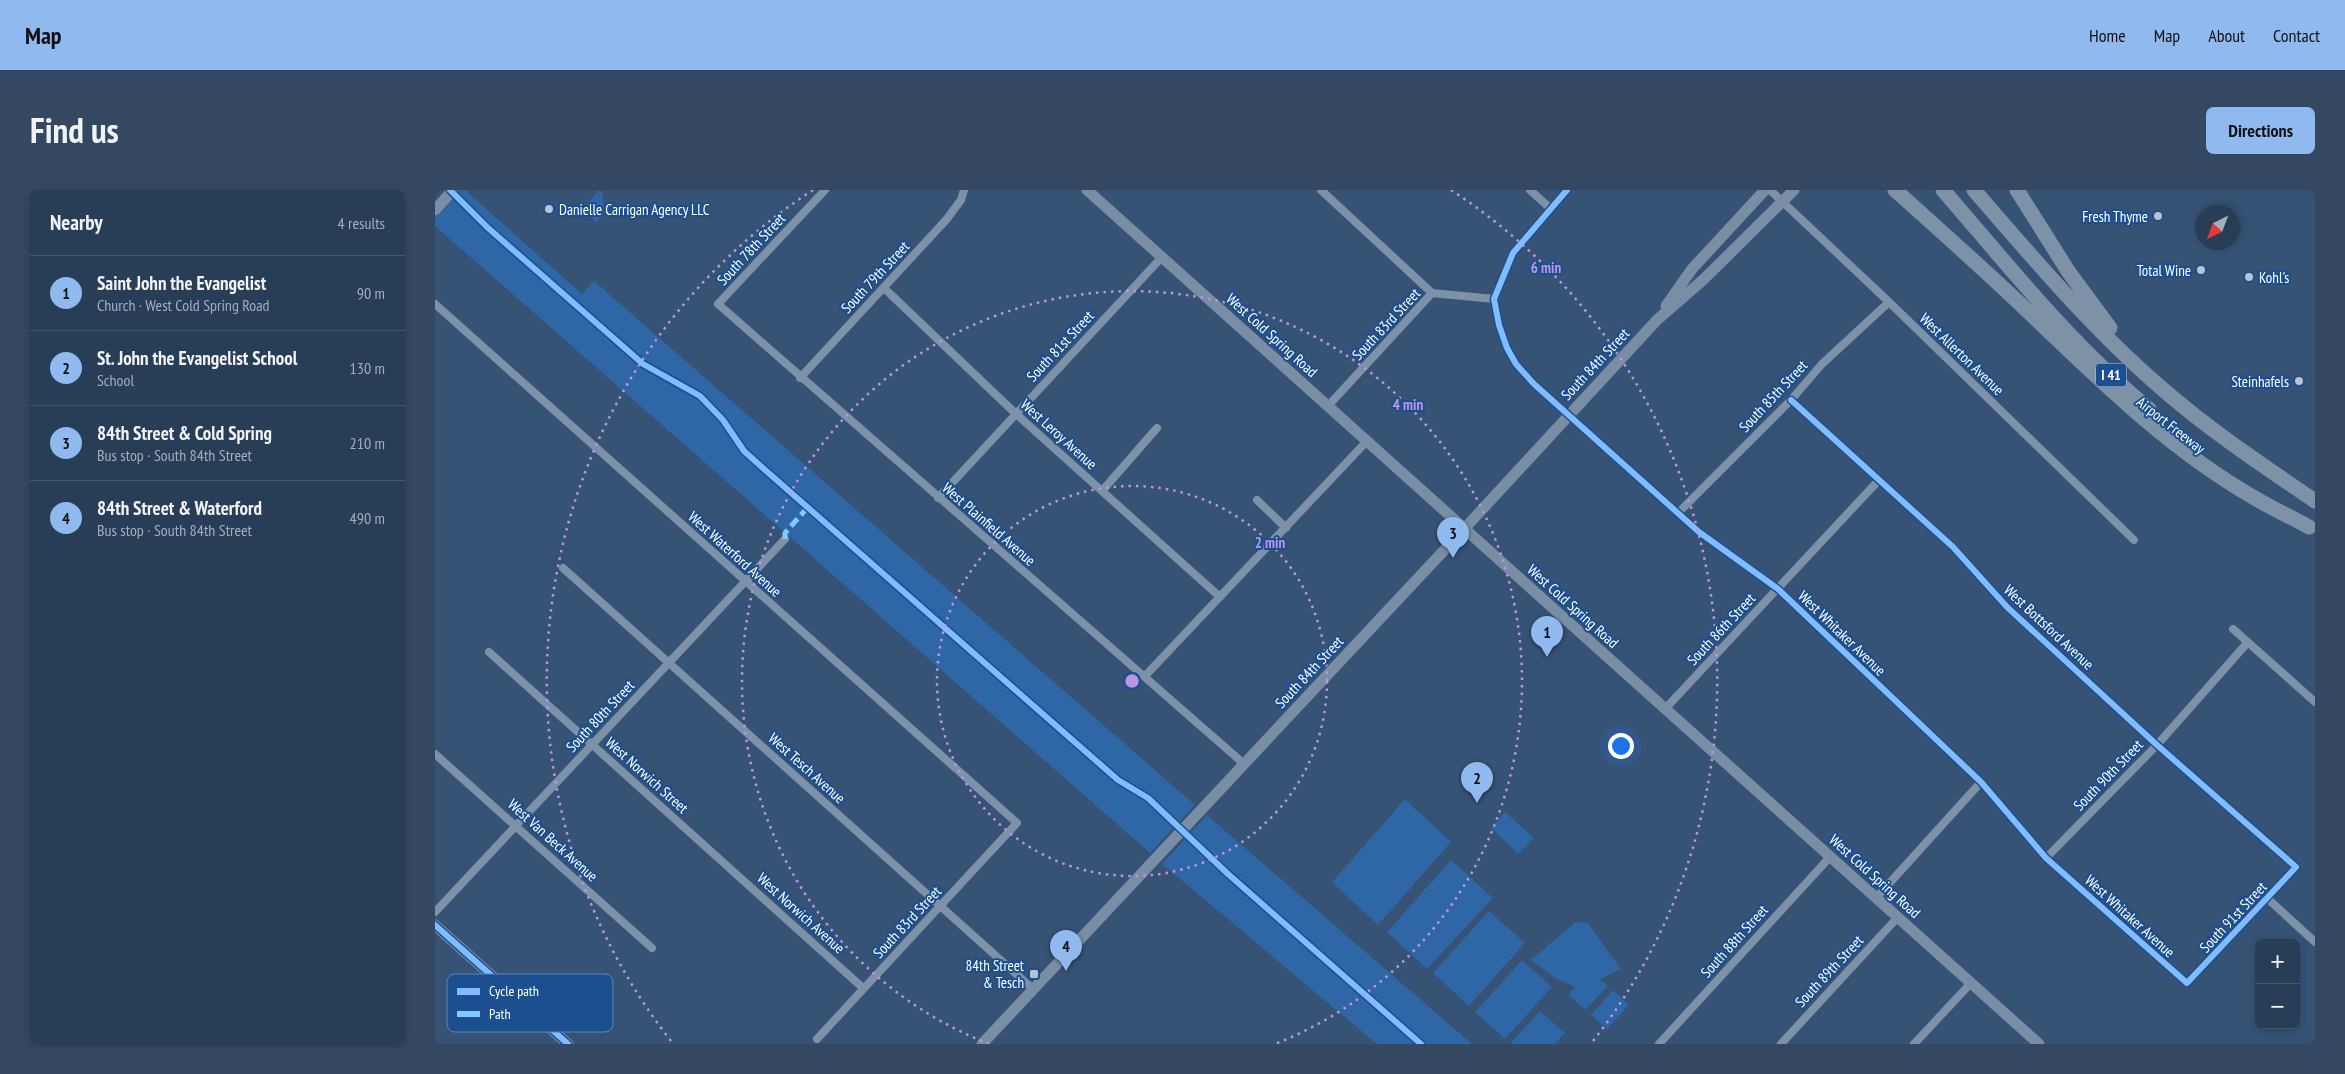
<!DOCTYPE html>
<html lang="en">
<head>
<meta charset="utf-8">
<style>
  body { margin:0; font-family:"PT Sans Narrow",sans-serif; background:#344961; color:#f1f3f6 }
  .controls { position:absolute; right:15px; bottom:15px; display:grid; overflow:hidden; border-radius:8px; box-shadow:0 2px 8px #0003 }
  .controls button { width:45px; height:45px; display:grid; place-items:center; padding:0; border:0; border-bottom:1px solid #44576d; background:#283e57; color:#f1f3f6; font:25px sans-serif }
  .compass { position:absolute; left:1760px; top:15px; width:45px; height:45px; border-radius:50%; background:#283e57; box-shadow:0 2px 8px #0003; rotate:222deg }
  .you { position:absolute; left:1185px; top:555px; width:18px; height:18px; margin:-12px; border:4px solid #fff; border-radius:50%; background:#1a73e8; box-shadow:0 0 0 8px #1a73e833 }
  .badge { display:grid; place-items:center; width:32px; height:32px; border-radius:50%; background:#90b9f0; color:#111; font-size:16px; font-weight:700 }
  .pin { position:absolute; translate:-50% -41px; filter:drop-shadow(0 1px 2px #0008) }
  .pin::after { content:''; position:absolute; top:26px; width:18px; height:15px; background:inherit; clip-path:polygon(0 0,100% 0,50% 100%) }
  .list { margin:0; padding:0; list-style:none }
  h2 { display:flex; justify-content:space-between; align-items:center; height:65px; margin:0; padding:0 20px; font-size:21px }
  h2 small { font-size:16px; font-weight:400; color:#a5aeba }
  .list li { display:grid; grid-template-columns:32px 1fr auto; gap:15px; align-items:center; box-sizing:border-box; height:75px; padding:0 20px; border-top:1px solid #44576d }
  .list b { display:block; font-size:19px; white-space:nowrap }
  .list p { margin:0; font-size:16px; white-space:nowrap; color:#a5aeba }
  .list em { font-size:16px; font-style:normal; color:#a5aeba }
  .map { position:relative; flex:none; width:1880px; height:854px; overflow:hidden; border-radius:8px }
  header { display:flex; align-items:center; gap:30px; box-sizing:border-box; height:70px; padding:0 25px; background:#90b9f0; color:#111 }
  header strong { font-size:24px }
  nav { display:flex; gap:28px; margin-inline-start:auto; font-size:18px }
  .intro { display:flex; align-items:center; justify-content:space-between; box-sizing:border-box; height:120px; padding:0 30px }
  h1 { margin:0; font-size:35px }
  .button { padding:12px 22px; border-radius:8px; background:#90b9f0; color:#111; font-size:18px; font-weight:700 }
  main { display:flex; gap:30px; padding:0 30px }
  aside { flex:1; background:#283e57; border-radius:8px; box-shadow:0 2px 8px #0003 }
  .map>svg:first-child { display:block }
  .green { fill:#2f66a5 }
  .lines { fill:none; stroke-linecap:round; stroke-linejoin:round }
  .street { stroke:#7d92a8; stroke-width:8 }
  .secondary { stroke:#798da4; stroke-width:11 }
  .highway { stroke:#7e92a7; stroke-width:15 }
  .quiet { stroke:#80caff; stroke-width:5; stroke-dasharray:10 5; stroke-linecap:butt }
  .cycleway-casing { stroke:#1b4f8f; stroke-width:9 }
  .cycleway { stroke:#80bcff; stroke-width:6 }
  .ring { fill:none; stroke:#bd96df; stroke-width:2.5; stroke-dasharray:2.5 5 }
  .poi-dot { fill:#b9c2ce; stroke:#1b4f8f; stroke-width:2 }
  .labels { text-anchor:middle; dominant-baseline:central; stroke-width:4; stroke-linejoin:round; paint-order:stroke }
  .shield { fill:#1b4f8f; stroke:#bbcadd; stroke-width:1 }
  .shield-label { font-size:14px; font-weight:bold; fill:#fff }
  .poi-label { font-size:15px; fill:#fff; stroke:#1b4f8f; text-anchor:end }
  .street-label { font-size:15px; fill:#fff; stroke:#1b4f8f }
  .key { fill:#1b4f8f; stroke:#5f84b1; stroke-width:1 }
  .key-label { font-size:14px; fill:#fff }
  .centre { fill:#bd96df; stroke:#1b4f8f; stroke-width:2.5 }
  .ring-label { font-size:15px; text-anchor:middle; font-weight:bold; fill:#bd96df; stroke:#1b4f8f; stroke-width:4; stroke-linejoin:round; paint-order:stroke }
</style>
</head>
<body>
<header>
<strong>Map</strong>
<nav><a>Home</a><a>Map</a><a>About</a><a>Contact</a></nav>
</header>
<div class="intro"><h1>Find us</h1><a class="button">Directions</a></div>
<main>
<aside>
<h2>Nearby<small>4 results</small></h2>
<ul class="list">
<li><span class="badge">1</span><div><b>Saint John the Evangelist</b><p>Church · West Cold Spring Road</p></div><em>90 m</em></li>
<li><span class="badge">2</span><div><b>St. John the Evangelist School</b><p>School</p></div><em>130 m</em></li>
<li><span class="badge">3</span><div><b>84th Street &amp; Cold Spring</b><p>Bus stop · South 84th Street</p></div><em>210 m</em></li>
<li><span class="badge">4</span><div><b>84th Street &amp; Waterford</b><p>Bus stop · South 84th Street</p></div><em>490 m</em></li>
</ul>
</aside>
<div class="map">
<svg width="1880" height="854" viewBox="0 0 1880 854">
  <rect width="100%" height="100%" fill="#365274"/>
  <!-- green -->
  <path class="green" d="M 26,0 L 30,0 L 147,104 L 159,91 L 760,615 L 715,663 L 0,36 L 0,28 Z
    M 164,0 L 168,4 L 169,23 L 161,32 L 148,19 Z
    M 970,609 L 1016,652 L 943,735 L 897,692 Z
    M 1070,622 L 1099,648 L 1083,664 L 1056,638 Z
    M 772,625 L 1037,854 L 942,854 L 727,674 Z
    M 1016,670 L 1058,708 L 992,779 L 952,742 Z
    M 1054,721 L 1090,753 L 1034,816 L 998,783 Z
    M 1141,732 L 1153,733 L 1186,779 L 1165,789 L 1173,796 L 1150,820 L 1133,805 L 1140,797 L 1120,788 L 1096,770 Z
    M 1087,770 L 1117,797 L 1070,849 L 1040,822 Z
    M 1178,800 L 1194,815 L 1172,839 L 1156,825 Z
    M 1105,821 L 1130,843 L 1120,854 L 1075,854 Z"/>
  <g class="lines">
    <!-- street -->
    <path class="street" d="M 390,0 L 283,114 L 808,573
      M 886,0 L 997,103
      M 1095,0 L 1116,19
      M 1132,0 L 1078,63 L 1059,109 L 1064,135 L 1072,158 L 1081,174 L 1099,194 L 1264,342 L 1343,399 L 1546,592 L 1611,668 L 1752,793 L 1861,677 L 1722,555 L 1572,417 L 1518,357 L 1356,210
      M 1335,0 L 1454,112 L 1699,350
      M 449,98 L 580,223 L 785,407
      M 0,114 L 582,633 L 382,849
      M 365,188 L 511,30 L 526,10 L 529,0
      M 893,216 L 997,103 L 1059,109
      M 667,301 L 722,238
      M 503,308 L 727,67
      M 822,310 L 851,338
      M 1244,322 L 1356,210 L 1387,174 L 1454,112
      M 128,378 L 598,799
      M 1798,439 L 1880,512
      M 54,462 L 428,798
      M 710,486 L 932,251
      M 1230,519 L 1444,290
      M 0,564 L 217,758
      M 1611,668 L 1722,555 L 1813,452
      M 1441,708 L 1546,592
      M 1833,709 L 1880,752
      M 0,722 L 350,349
      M 1224,854 L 1395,667
      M 1346,854 L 1463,727
      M 1479,854 L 1536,793"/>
    <!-- secondary -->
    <path class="secondary" d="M 652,0 L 1604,854
      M 0,20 L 18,0
      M 1231,116 L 1257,79 L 1330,0
      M 0,735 L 133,854
      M 547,854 L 1030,338 L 1222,130 L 1268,90 L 1359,0"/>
    <!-- highway -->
    <path class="highway" d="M 1460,0 C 1509,44 1558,87 1605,133 C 1671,196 1738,261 1818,307 C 1836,318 1856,327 1874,337
      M 1508,0 C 1573,75 1636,155 1714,219
      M 1539,0 C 1598,68 1656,137 1724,196 C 1773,239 1827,275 1880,311
      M 1582,0 L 1633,81 L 1675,138"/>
    <!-- quiet -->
    <path class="quiet" d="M 350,349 L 350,343 L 373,317"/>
    <defs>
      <path id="cycleway" d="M 15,0 L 52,37 L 208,174 L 265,206 L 288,230 L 309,261 L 329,279 L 683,590 L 713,608 L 793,684 L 986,854
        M 1132,0 L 1078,63 L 1059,109 L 1064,135 L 1072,158 L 1081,174 L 1099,194 L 1264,342 L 1343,399 L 1546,592 L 1611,668 L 1752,793 L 1861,677 L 1722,555 L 1572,417 L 1518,357 L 1356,210
        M 0,735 L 133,854"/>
    </defs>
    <!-- cycleway casing -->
    <use href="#cycleway" class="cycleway-casing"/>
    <!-- cycleway -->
    <use href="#cycleway" class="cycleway"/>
  </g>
  <!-- distance rings -->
  <g class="ring">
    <circle cx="697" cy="491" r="195"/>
    <path d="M554 854A390 390 0 1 1 840 854"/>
    <path d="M236 851A585 585 0 0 1 378 0M1016 0A585 585 0 0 1 1158 851"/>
  </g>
  <!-- markers -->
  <g class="poi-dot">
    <circle cx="114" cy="19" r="5"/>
    <circle cx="1723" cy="26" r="5"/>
    <circle cx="1766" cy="80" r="5"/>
    <circle cx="1814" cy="87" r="5"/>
    <circle cx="1864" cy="191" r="5"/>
    <rect x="594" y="779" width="10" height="10" rx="2.5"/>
  </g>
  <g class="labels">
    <!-- shield labels -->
    <rect class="shield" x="1661" y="173.5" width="30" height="23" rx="4"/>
    <g class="shield-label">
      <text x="1676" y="185">I 41</text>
    </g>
    <!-- poi labels -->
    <g class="poi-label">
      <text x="124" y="19" text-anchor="start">Danielle Carrigan Agency LLC</text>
      <text x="1713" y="26">Fresh Thyme</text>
      <text x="1756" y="80">Total Wine</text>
      <text x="1824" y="87" text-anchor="start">Kohl's</text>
      <text x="1854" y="191">Steinhafels</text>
      <text x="589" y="775">84th Street<tspan x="589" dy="17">&amp; Tesch</tspan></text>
    </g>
    <!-- street labels -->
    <g class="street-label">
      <text transform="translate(316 59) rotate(-47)">South 78th Street</text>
      <text transform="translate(440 87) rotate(-47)">South 79th Street</text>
      <text transform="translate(951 134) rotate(-47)">South 83rd Street</text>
      <text transform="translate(837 145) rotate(42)">West Cold Spring Road</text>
      <text transform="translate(625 156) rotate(-47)">South 81st Street</text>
      <text transform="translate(1527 164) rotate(44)">West Allerton Avenue</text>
      <text transform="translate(1160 174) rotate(-47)">South 84th Street</text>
      <text transform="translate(1338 206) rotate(-47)">South 85th Street</text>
      <text transform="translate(1736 235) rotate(38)">Airport Freeway</text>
      <text transform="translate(624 244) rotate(42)">West Leroy Avenue</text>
      <text transform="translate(554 334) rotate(41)">West Plainfield Avenue</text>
      <text transform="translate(300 364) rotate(42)">West Waterford Avenue</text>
      <text transform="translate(1138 416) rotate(42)">West Cold Spring Road</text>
      <text transform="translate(1614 437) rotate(43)">West Bottsford Avenue</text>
      <text transform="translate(1286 439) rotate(-47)">South 86th Street</text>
      <text transform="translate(1407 443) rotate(44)">West Whitaker Avenue</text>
      <text transform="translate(874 482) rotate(-47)">South 84th Street</text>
      <text transform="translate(165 526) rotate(-47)">South 80th Street</text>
      <text transform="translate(372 578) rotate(42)">West Tesch Avenue</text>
      <text transform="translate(212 585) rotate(42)">West Norwich Street</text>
      <text transform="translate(1673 585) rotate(-46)">South 90th Street</text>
      <text transform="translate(118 650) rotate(42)">West Van Beck Avenue</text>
      <text transform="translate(1440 686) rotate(42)">West Cold Spring Road</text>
      <text transform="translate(366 723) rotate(42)">West Norwich Avenue</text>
      <text transform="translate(1695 726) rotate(42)">West Whitaker Avenue</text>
      <text transform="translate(1798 727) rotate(-47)">South 91st Street</text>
      <text transform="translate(472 732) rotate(-47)">South 83rd Street</text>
      <text transform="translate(1299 751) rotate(-48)">South 88th Street</text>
      <text transform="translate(1394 781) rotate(-47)">South 89th Street</text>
    </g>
  </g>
  <!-- legend -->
  <rect x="12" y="784" width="166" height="58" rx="8" class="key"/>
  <rect x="22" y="798" width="23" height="7" fill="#80bcff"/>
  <rect x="22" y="821" width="23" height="6" fill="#80caff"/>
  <g class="key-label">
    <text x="54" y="806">Cycle path</text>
    <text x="54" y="829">Path</text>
  </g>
  <circle cx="697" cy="491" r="8" class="centre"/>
  <g class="ring-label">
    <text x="1111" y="83">6 min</text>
    <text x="973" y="220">4 min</text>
    <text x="835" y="358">2 min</text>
  </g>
</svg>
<div class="controls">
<button>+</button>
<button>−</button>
</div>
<svg class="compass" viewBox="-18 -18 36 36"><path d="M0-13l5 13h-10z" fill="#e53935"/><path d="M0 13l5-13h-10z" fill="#a5aeba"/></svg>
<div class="you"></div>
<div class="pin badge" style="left:1112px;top:467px">1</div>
<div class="pin badge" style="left:1042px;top:613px">2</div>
<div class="pin badge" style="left:1018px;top:368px">3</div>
<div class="pin badge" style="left:631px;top:781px">4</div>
</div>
</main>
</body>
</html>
